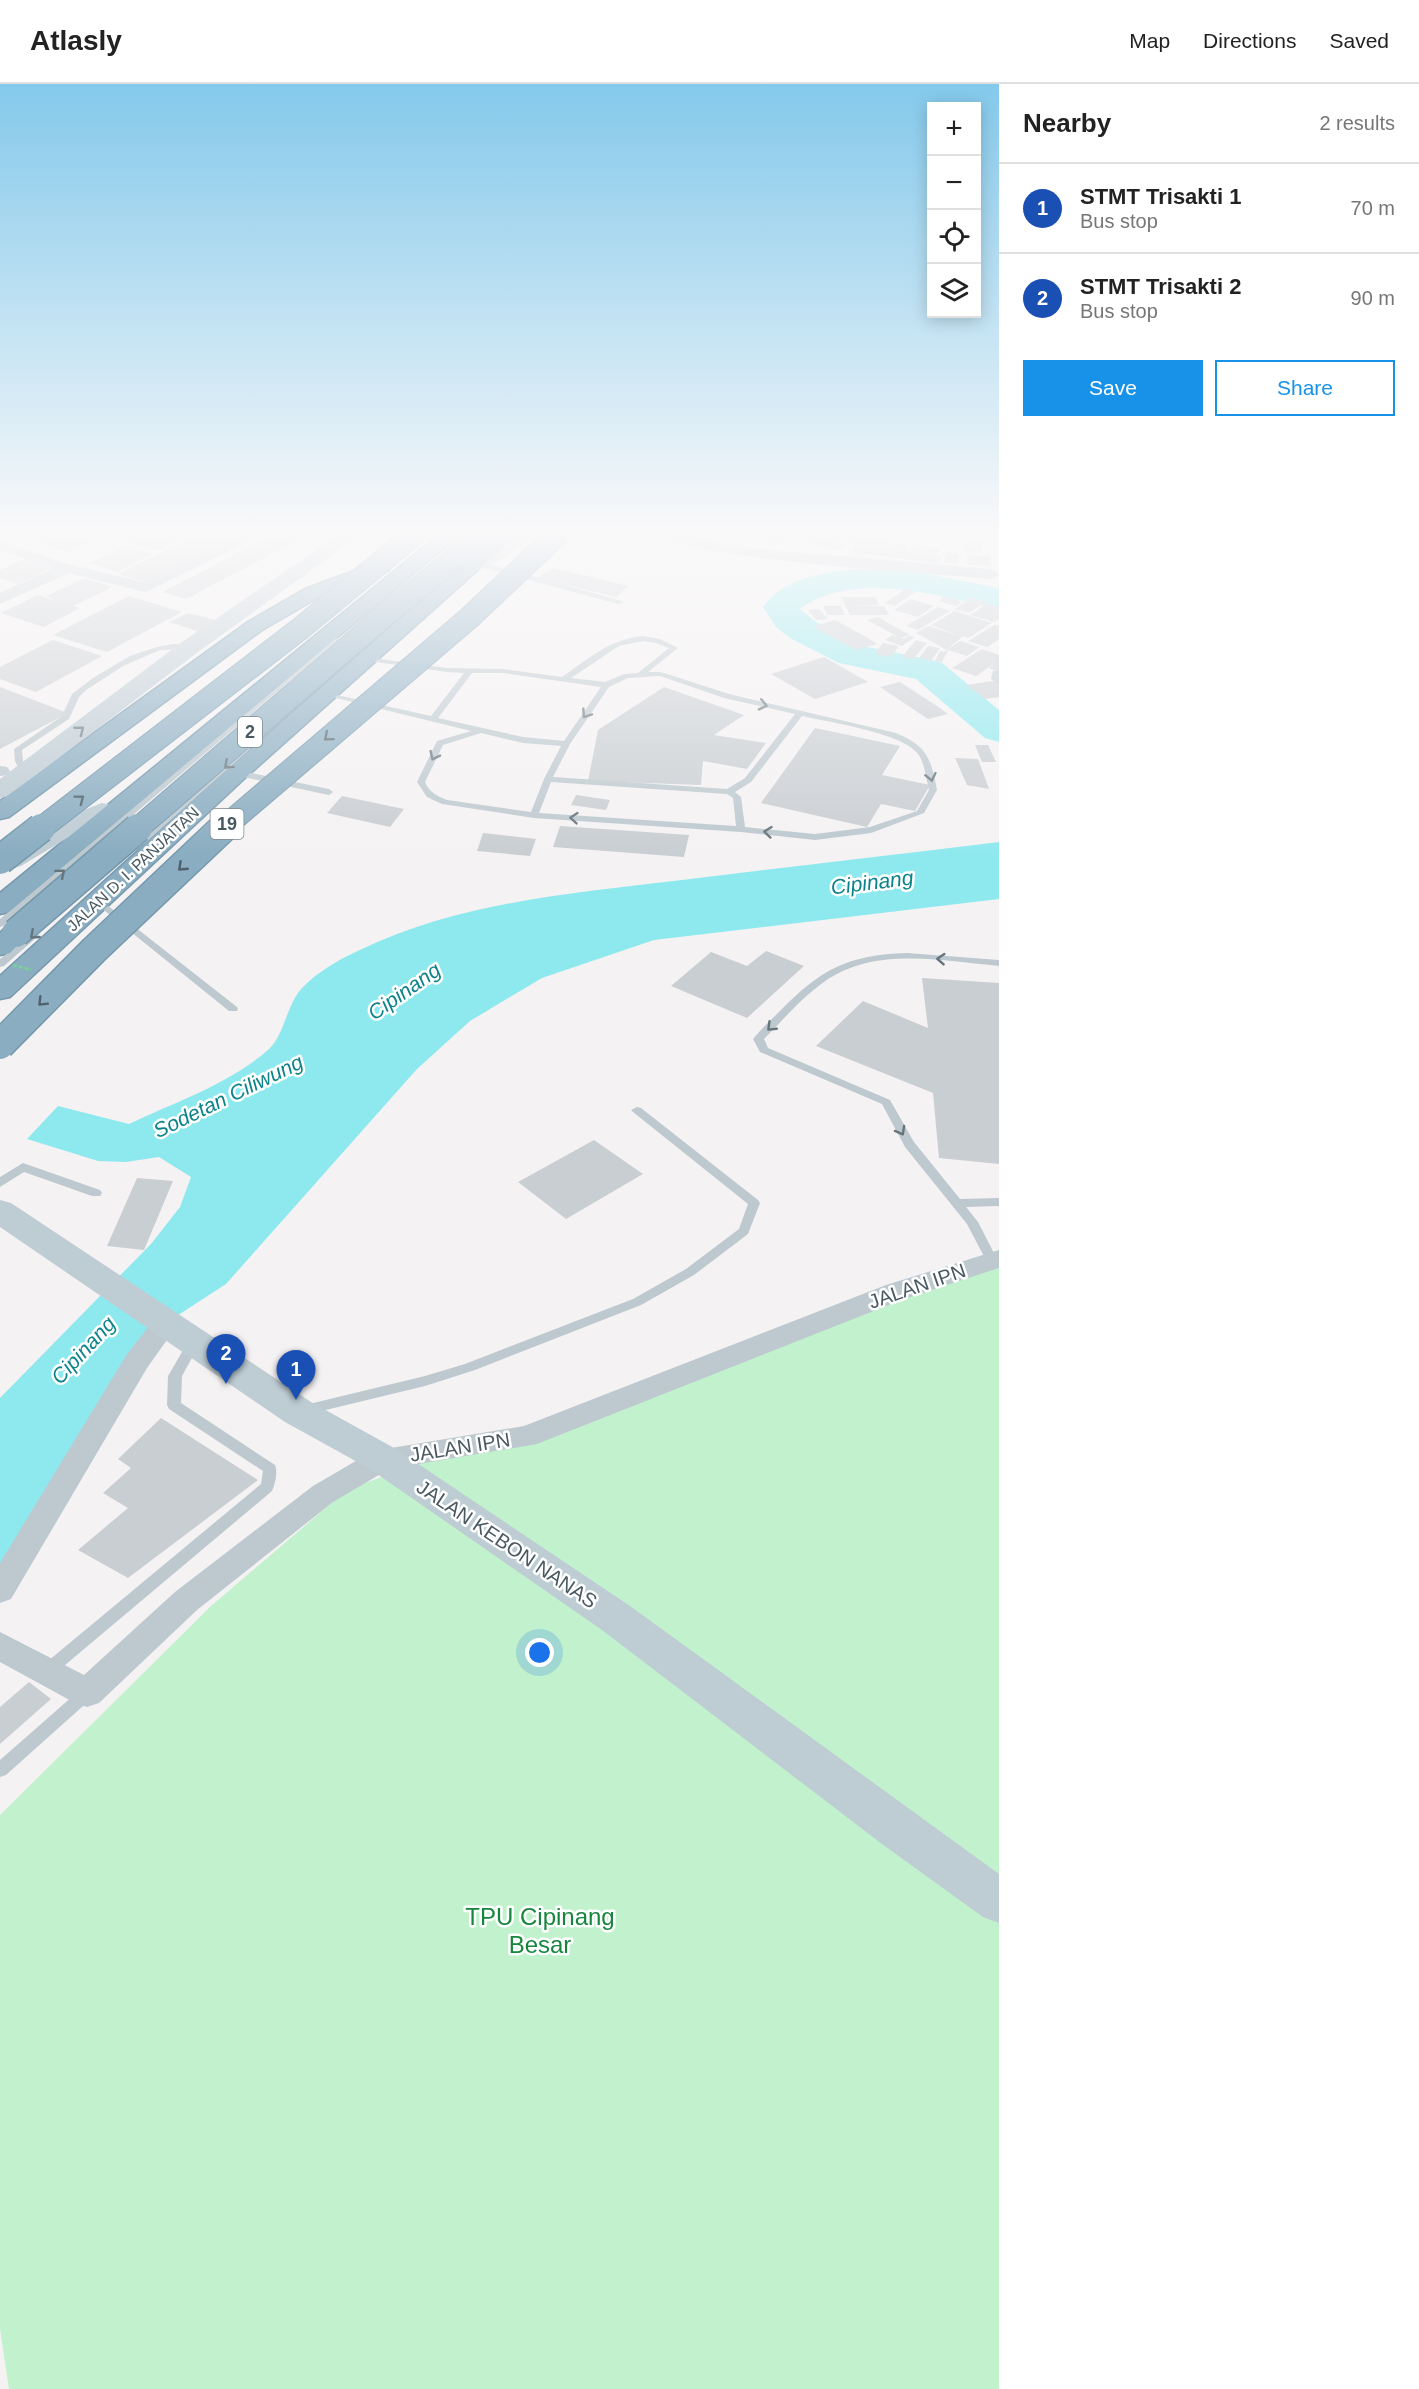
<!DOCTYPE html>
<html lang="en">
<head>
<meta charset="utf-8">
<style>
  body { margin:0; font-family:Helvetica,sans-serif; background:#f6f6f6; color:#222 }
  .controls { position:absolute; right:18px; top:18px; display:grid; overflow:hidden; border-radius:0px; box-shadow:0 3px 15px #0003 }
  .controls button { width:54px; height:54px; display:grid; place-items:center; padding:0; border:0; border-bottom:2px solid #e0e0e0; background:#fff; color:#222; font:30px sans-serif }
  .you { position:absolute; left:540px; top:1569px; width:21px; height:21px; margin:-15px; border:4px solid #fff; border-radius:50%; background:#1a73e8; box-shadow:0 0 0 9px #1a73e833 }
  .badge { display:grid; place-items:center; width:39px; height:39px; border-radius:50%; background:#1892e9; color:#fff; font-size:20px; font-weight:700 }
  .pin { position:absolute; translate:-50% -50px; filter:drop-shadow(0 2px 3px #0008) }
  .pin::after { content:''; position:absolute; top:32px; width:21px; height:18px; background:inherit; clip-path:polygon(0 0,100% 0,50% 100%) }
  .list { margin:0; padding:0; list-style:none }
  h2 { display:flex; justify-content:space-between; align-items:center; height:78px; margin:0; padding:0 24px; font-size:26px }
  h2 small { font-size:20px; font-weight:400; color:#767676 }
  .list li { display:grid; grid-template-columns:39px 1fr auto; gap:18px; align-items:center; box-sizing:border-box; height:90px; padding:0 24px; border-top:2px solid #e0e0e0 }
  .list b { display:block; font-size:22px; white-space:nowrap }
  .list p { margin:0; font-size:20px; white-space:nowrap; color:#767676 }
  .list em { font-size:20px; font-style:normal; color:#767676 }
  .actions { display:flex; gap:12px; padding:18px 24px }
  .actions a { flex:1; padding:14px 0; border:2px solid #1892e9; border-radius:0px; text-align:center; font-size:21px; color:#1892e9 }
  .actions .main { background:#1892e9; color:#fff }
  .icon { flex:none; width:33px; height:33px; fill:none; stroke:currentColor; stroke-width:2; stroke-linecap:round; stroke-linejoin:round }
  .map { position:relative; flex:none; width:999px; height:2305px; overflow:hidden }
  header { display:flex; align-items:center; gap:36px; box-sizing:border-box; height:84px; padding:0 30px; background:#fff; border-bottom:2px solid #e0e0e0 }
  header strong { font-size:28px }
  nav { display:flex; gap:33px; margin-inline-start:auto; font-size:21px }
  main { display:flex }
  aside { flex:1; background:#fff }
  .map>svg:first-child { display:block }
  .green { fill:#c2f1cd }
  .water { fill:#8ee9ef }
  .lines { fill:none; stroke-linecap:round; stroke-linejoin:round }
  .river { fill:#8ee9ef; fill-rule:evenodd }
  .building { fill:#c9ced2 }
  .highway-casing { stroke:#7598ad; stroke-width:3 }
  .lane { fill:#bdc9cf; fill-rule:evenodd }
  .street { fill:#bdc9cf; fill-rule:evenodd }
  .secondary { fill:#beccd4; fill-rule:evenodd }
  .highway { fill:#8aadc1; fill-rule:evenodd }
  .highway-bridge-far1-casing { stroke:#7598ad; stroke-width:24; stroke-linecap:butt }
  .highway-bridge-casing { stroke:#7598ad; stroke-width:31; stroke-linecap:butt }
  .path-bridge { stroke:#79d098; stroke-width:3; stroke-dasharray:4 2; stroke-linecap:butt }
  .highway-bridge-far1 { stroke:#8aadc1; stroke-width:22 }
  .highway-bridge { stroke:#8aadc1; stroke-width:28 }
  .oneway { stroke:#66757c }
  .oneway2 { stroke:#6c7c84 }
  .oneway3 { stroke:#50616b }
  .labels { text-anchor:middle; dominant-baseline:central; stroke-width:5; stroke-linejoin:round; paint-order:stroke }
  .far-street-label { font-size:16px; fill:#495961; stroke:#fff }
  .shield { fill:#fff; stroke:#808b90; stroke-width:1.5 }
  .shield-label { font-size:18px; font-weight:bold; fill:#495961 }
  .street-label { font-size:20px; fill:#495961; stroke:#fff }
  .water-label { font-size:21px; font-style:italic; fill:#0c838a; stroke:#fff }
  .near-park-label { font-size:24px; fill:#16863d; stroke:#fff }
</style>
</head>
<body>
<header>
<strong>Atlasly</strong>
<nav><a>Map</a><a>Directions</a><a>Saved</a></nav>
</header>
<main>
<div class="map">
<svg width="999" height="2305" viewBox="0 0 999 2305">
  <rect width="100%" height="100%" fill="#f5f2f3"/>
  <!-- green -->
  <path class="green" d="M 999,1175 L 999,2305 L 9,2305 L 0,2245 L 0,1731 L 211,1522 L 348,1405 Z"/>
  <!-- water -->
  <path class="water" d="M 999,758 L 999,815 L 654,856 L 542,894 L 470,937 L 417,985 L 226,1200 L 166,1239 L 0,1506 L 0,1314 L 151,1160 L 180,1123 L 191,1093 L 159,1073 L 126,1078 L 98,1077 L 27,1055 L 58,1022 L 129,1040 C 175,1018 229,1000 268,966 C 282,954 286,928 296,912 C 310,891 340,875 362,865 C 461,818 574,809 682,796 C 788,783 893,771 999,758 Z"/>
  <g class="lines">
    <!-- river -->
    <path class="river" d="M 854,485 L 917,488 L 999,504 L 999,526 C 942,511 851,486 800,525 L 816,538 L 863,562 L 941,578 L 999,626 L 999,658 L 985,654 L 916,595 L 839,579 L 790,554 L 776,543 L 763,523 C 783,494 822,489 854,485 Z"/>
  </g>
  <!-- building -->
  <path class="building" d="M 11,449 L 62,449 L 41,459 Z
    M 65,449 L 159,449 L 179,456 L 155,467 L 105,451 L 69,468 L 43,460 Z
    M 201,449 L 252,449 L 151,500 L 118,490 Z
    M 276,449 L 304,453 L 186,515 L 163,508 Z
    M 763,449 L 779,449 L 791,454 L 774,461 L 755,452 Z
    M 814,449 L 841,449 L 848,451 L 840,457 Z
    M 874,449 L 900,449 L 897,455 L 873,452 Z
    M 806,451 L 846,460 L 839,466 L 799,457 Z
    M 850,452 L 908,460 L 906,466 L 863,461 L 909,467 L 905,475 L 852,468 L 856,459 L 847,458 Z
    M 964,456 L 982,457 L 982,469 L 965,468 Z
    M 125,462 L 152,470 L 117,488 L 89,479 Z
    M 913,462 L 940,465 L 936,472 L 942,473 L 938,480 L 906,475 Z
    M 946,468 L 960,470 L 958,479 L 944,478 Z
    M 967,471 L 990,472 L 991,482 L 967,480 Z
    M 25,475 L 52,484 L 18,500 L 0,494 L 0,486 Z
    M 552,484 L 629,502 L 616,513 L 538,494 Z
    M 85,494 L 112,503 L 73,522 L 80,524 L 44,543 L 1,529 L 38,511 L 57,517 L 46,512 Z
    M 905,505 L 915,508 L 895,522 L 885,519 Z
    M 129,512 L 182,528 L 107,568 L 53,551 Z
    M 945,512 L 962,518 L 956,522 L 939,517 Z
    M 841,513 L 875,513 L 879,521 L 850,522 L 885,522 L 889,531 L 850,531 Z
    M 971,514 L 986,518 L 969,529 L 954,525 Z
    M 911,515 L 934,522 L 918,533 L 894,526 Z
    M 988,519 L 999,523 L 999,535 L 994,538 L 970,531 Z
    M 823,522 L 841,522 L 845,531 L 827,531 Z
    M 938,523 L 950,527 L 918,546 L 906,542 Z
    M 819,525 L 828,535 L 816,536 L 808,526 Z
    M 955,527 L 992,539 L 968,554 L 963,552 L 947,566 L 916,549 L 928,542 L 961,552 L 931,541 Z
    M 188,529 L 219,537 L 200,548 L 169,538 Z
    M 878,533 L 890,540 L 910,551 L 900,554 L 867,536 Z
    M 835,536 L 868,554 L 877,560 L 856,566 L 813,543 Z
    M 994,541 L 999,542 L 999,555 L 995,558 L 987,563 L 968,557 Z
    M 892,551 L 904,555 L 909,552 L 915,553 L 902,562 L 885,556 Z
    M 53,556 L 102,572 L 36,608 L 0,595 L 0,583 Z
    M 916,556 L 927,559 L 913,575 L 902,573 Z
    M 960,557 L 979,563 L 967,572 L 948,566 L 942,578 L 935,577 L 940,567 L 945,568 L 943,569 Z
    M 883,559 L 899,562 L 891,573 L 875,570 Z
    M 928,562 L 940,564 L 931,577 L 919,574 Z
    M 982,565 L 999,571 L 999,588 L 989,584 L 995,579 L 976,592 L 952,584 Z
    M 824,573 L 868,598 L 815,615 L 771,590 Z
    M 999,596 L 999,613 L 985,615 L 967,601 Z
    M 900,598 L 937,622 L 948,630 L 928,635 L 880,603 Z
    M 0,603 L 68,629 L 0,665 Z
    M 664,603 L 744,631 L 714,651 L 766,659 L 747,685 L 703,677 L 701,701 L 588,697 L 598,646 Z
    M 815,644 L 900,662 L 882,691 L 930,701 L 915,727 L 881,720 L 867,743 L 761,719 Z
    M 975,661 L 988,661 L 996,678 L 982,678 Z
    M 955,674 L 978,675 L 989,705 L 967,701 Z
    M 576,711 L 610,716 L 606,726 L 571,721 Z
    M 342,712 L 404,725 L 390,743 L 327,729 Z
    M 560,742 L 689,751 L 684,773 L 553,763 Z
    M 483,749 L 536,755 L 530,772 L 477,767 Z
    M 766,867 L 804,882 L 747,934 L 671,902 L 711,868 L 747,882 Z
    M 922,894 L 999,899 L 999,1080 L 939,1074 L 933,1009 L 816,962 L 863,917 L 928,944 Z
    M 594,1056 L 643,1090 L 566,1135 L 518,1098 Z
    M 137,1094 L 173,1097 L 144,1166 L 107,1162 Z
    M 161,1334 L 258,1396 L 128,1494 L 78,1466 L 128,1424 L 103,1409 L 131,1384 L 118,1375 Z
    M 29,1598 L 51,1615 L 0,1660 L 0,1623 Z"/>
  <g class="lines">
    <defs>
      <path id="highway" d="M 441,449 L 462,449 L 9,828 L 0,830 L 0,809 Z
        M 498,449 L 519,449 L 245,694 L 10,913 L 0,915 L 0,892 L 229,684 Z
        M 381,477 L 388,479 L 391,483 L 388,487 L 319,513 L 262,546 L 9,733 L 0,735 L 0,717 L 248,538 L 305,505 Z
        M 16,841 L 26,843 L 29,849 L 10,869 L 0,871 L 0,849 L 6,843 Z"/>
    </defs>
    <!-- highway casing -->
    <use href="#highway" class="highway-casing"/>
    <!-- lane -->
    <path class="lane" d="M 477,478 L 483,478 L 625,518 L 618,520 L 477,482 Z
      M 643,552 L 660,555 L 678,564 L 648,588 L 661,588 L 729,610 L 896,649 C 927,662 931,674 937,706 L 924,729 L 871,749 L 815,756 L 741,748 L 534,734 L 442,720 L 427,713 L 417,698 L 437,657 L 471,647 L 324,611 L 328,609 L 431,632 L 464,589 L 447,588 L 369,577 L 366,577 L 366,573 L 447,584 L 503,585 L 562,593 C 588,575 610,555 643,552 ZM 643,557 L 656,559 L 669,564 L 638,589 L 624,590 L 605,598 L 571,594 L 619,562 ZM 472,589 L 503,589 L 601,603 L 564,657 L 523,653 L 438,634 ZM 660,592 L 724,614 L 795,630 L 745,694 L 727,705 L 553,693 L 570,660 L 609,603 L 628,594 ZM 802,632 C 828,638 903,649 918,670 C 925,680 926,694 929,706 L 917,727 L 870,743 L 815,750 L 745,743 L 741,713 L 735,708 L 751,698 ZM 481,649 L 523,659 L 561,662 L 544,695 L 531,728 L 447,716 C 437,712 429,708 425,698 L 443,661 ZM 551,698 L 727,710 L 733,714 L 736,742 L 539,729 Z
      M 332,553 L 339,555 L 3,842 L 0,843 L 0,835 Z
      M 174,560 L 190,561 L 194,563 L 190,565 L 160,566 L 123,582 L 86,606 L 79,613 L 69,635 L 22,666 L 23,677 L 29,689 L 22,691 L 15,677 L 14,665 L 62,632 L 72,610 L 93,594 L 130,572 L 157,563 Z
      M 243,663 L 250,665 L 143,761 L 137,761 L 137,757 Z
      M 237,686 L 329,705 L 333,708 L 329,711 L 234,691 L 234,687 Z
      M 98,814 L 237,923 L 238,925 L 237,927 L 229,927 L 95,819 L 95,815 Z
      M 34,848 L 39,851 L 37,853 L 4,882 L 0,883 L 0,875 Z
      M 907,869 L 999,876 L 999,882 C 941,877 875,862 824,898 C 801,914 783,936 764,955 L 768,964 L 890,1016 L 914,1058 L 960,1115 L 999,1114 L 999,1122 L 966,1123 L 978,1138 L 998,1177 L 992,1181 L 988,1180 L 967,1140 L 905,1063 L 882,1020 L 760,968 L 753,955 C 761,945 770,937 779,928 C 821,885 847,871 907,869 Z
      M 637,1023 L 641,1024 L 758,1116 L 760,1119 L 748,1150 L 694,1191 L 641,1221 L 475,1286 L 425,1302 L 305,1331 L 300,1330 L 298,1326 L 300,1322 L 305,1321 L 425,1292 L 465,1280 L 633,1215 L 686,1185 L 739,1145 L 748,1120 L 633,1028 L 631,1026 Z
      M 23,1079 L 100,1106 L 102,1109 L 100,1112 L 92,1112 L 24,1088 L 0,1103 L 0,1093 Z
      M 194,1254 L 199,1256 L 200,1259 L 182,1292 L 181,1319 L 275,1381 C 278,1388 275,1400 272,1407 L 52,1592 L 47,1594 L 42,1592 L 39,1587 L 42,1582 L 261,1400 L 263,1387 L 169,1325 L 167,1321 L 168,1292 L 189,1256 Z
      M 87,1602 L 92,1604 L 95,1609 L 92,1614 L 6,1691 L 0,1693 L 0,1676 L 82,1604 Z"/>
    <!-- street -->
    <path class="street" d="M 245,449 L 265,449 L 150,506 L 145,508 L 69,489 L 0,520 L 0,509 L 54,484 L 0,466 L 0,457 L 72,481 L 143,498 Z
      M 655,449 L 678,449 L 748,464 L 991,485 L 999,490 L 991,495 C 940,490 681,475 655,449 Z
      M 999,586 L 999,600 L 991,595 L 993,587 Z
      M 0,682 L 7,683 L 10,687 L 7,691 L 0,692 Z
      M 999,1166 L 999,1184 L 904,1215 L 537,1360 L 389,1385 L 333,1418 L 197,1526 L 99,1619 L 87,1623 L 75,1619 L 0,1578 L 0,1548 L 84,1591 L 175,1508 L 313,1402 L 373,1367 L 524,1342 L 886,1201 Z
      M 166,1229 L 175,1232 L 179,1239 L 147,1284 L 11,1515 L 0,1519 L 0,1479 L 127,1270 L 157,1232 Z"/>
    <!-- secondary -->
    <path class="secondary" d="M 341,449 L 363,449 L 198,568 L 9,712 L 0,714 L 0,695 L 182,558 Z
      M 512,449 L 534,449 C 523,464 479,493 461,488 L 458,484 C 460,481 504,455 512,449 Z
      M 102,719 L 111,721 L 114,726 L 111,731 L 89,741 L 21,782 L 12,785 L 3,782 L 0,778 L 3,772 L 71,731 Z
      M 0,1116 L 11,1119 L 311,1318 L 396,1365 L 630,1522 L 999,1790 L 999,1839 L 983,1833 L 882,1760 L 602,1546 L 370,1385 L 285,1338 L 0,1143 Z"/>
    <!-- highway -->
    <use href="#highway" class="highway"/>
    <defs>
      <path id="highway-bridge-far1" d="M 39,746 L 301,544 L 416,449
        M 136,746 L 384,532 L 486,449
        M 221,746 L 469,534 L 559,449"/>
      <path id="highway-bridge" d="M 0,776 L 41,744
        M 16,849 L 138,744
        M 0,961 L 94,866 L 223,744"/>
    </defs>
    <!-- highway-bridge-far1 casing -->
    <use href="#highway-bridge-far1" class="highway-bridge-far1-casing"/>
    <!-- highway-bridge casing -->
    <use href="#highway-bridge" class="highway-bridge-casing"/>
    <!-- path-bridge -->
    <path class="path-bridge" d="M 13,881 L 31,886"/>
    <!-- highway-bridge-far1 -->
    <use href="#highway-bridge-far1" class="highway-bridge-far1"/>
    <!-- highway-bridge -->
    <use href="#highway-bridge" class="highway-bridge"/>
  </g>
  <!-- one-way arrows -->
  <defs><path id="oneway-chevron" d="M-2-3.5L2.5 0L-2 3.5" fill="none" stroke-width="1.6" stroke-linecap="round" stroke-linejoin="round" transform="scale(1.5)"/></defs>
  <g class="oneway">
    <use href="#oneway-chevron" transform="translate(763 621) rotate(13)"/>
    <use href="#oneway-chevron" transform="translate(586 630) rotate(124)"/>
    <use href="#oneway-chevron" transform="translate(434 672) rotate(116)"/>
    <use href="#oneway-chevron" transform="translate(228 681) rotate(138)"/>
    <use href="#oneway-chevron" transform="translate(931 693) rotate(78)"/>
    <use href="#oneway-chevron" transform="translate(574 734) rotate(-175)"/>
    <use href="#oneway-chevron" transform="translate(768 748) rotate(-174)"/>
    <use href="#oneway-chevron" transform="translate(61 789) rotate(-40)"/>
    <use href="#oneway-chevron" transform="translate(34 851) rotate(139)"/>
    <use href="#oneway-chevron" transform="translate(941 875) rotate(-176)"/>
    <use href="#oneway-chevron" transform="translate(771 943) rotate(136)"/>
    <use href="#oneway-chevron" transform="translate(901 1047) rotate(61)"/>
  </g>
  <use class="oneway2" href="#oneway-chevron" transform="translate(80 646) rotate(-38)"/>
  <g class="oneway3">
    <use href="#oneway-chevron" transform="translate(328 653) rotate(140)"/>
    <use href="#oneway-chevron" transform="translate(80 715) rotate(-37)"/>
    <use href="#oneway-chevron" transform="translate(182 783) rotate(137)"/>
    <use href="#oneway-chevron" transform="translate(42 918) rotate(135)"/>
  </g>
  <!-- sky -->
  <linearGradient id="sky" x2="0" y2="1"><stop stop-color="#84c9eb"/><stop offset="0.58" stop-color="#faf9fa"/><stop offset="1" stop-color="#faf9fa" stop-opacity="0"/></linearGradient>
  <rect width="999" height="772" fill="url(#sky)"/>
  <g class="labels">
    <!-- far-street labels -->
    <g class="far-street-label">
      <text transform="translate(133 785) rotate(-43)">JALAN D. I. PANJAITAN</text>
    </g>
    <!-- shield labels -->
    <g class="shield">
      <rect x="238" y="633" width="24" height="30" rx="4.5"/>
      <rect x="210.5" y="725" width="33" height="30" rx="4.5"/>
    </g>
    <g class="shield-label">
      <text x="250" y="648">2</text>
      <text x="227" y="740">19</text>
    </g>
    <!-- street labels -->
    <g class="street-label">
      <text transform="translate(917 1202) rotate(-19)">JALAN IPN</text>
      <text transform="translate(460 1363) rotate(-9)">JALAN IPN</text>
      <text transform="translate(507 1460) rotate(34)">JALAN KEBON NANAS</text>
    </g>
    <!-- water labels -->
    <g class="water-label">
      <text transform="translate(872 798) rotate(-7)">Cipinang</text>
      <text transform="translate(404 907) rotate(-35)">Cipinang</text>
      <text transform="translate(228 1012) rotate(-26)">Sodetan Ciliwung</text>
      <text transform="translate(83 1266) rotate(-47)">Cipinang</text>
    </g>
    <!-- near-park labels -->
    <g class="near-park-label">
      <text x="540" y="1832">TPU Cipinang<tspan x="540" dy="28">Besar</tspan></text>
    </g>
  </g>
</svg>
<div class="controls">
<button>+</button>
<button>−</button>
<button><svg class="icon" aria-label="locate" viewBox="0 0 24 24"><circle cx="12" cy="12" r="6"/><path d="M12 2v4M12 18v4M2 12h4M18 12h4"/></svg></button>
<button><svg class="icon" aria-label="layers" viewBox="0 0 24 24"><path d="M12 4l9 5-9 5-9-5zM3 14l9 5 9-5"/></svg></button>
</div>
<div class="you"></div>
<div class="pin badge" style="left:296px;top:1316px;background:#1a4fb4">1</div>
<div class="pin badge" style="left:226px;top:1300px;background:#1a4fb4">2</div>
</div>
<aside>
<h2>Nearby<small>2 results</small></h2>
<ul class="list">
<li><span class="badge" style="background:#1a4fb4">1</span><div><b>STMT Trisakti 1</b><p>Bus stop</p></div><em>70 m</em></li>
<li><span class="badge" style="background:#1a4fb4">2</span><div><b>STMT Trisakti 2</b><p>Bus stop</p></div><em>90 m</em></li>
</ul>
<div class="actions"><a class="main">Save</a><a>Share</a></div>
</aside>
</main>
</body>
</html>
